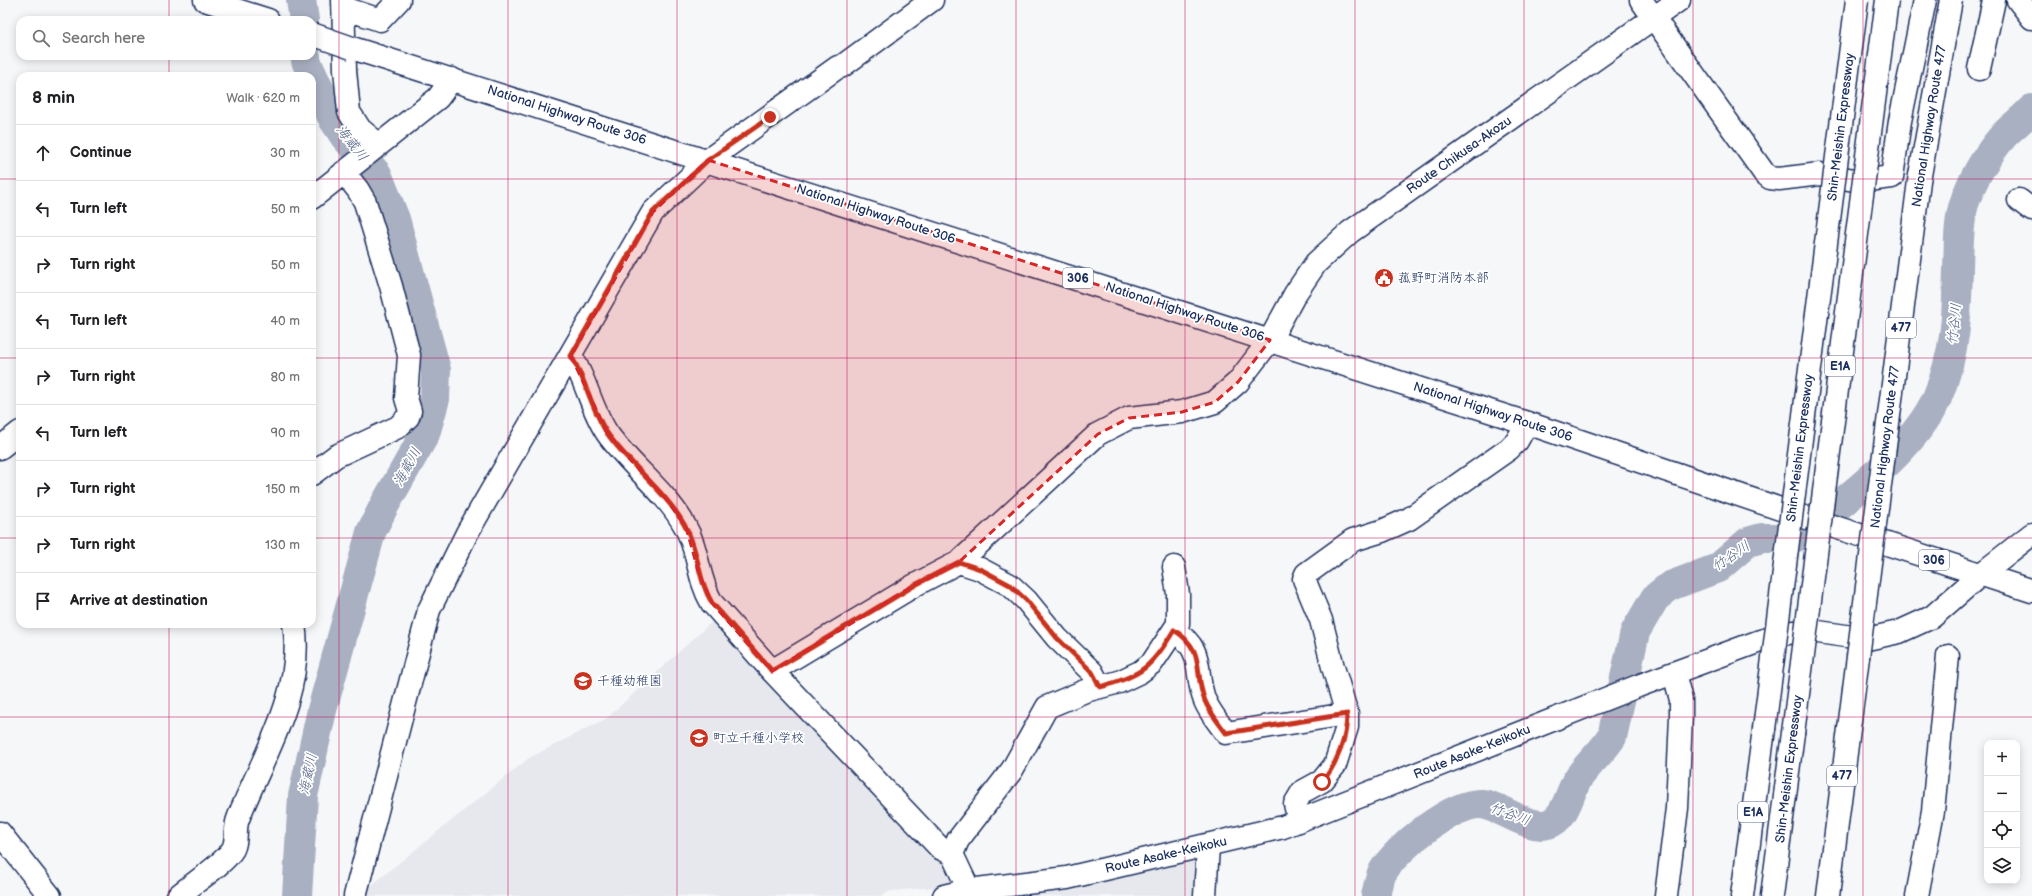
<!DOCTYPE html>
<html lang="en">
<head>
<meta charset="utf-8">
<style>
  body { margin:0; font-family:"Balsamiq Sans","Klee One",sans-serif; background:#f6f6f6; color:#202124 }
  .controls { position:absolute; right:12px; bottom:12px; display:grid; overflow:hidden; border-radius:8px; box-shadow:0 2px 10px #0003 }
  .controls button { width:36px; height:36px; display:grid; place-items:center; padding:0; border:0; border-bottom:1px solid #e0e0e0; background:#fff; color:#202124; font:20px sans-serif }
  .stop { position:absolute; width:12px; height:12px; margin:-9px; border:3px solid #c8321e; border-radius:50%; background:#fff }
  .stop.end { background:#c8321e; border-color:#fff; box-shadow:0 1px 4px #0008 }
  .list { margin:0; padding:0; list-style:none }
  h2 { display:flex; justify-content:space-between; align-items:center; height:52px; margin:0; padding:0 16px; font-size:17px }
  h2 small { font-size:13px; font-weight:400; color:#757577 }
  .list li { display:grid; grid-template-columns:26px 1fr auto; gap:12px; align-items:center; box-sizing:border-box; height:56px; padding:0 16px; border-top:1px solid #e0e0e0 }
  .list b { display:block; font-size:15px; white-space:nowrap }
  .list em { font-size:13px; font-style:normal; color:#757577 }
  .icon { flex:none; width:22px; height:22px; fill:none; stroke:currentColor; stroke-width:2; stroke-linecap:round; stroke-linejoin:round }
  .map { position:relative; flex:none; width:2032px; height:896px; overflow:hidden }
  .search { position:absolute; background:#fff; box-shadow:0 2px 10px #0003; left:16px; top:16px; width:300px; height:44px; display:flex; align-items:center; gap:10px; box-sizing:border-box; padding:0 14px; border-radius:12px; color:#757577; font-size:15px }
  .panel { position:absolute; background:#fff; box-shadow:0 2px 10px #0003; left:16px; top:72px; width:300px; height:556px; border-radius:12px }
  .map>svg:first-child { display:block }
  .built { fill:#e6e8ee }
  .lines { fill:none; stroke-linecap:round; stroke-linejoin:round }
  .river { stroke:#a9b0c1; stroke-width:30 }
  .minor-casing { stroke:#1b2f5e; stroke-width:25 }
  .major-casing { stroke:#1b2f5e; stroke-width:25 }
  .highway-casing { stroke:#1b2f5e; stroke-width:25 }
  .minor { stroke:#fff; stroke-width:22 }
  .major { stroke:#fff; stroke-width:22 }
  .highway { stroke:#fff; stroke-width:22 }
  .highway-bridge-casing { stroke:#1b2f5e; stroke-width:25; stroke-linecap:butt }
  .highway-bridge { stroke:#fff; stroke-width:22 }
  .route { stroke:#c8321e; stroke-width:5 }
  .marked { fill:#d62828; fill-opacity:0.2; stroke:#d62828; stroke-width:3; stroke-dasharray:8 5; stroke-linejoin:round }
  .grid { fill:none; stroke:#c2185b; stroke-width:1; stroke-opacity:0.55 }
  .labels { text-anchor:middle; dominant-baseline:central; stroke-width:3.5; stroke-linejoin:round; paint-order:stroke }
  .shield { fill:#fff; stroke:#5f6d8e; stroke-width:1 }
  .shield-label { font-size:12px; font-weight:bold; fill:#1b2f5e }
  .street-label { font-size:13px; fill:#1b2f5e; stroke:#fff }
  .poi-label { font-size:13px; fill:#1b2f5e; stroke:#fff; text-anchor:start }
  .water-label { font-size:14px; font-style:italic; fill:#4d5c81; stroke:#fff }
</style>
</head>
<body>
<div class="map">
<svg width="2032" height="896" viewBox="0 0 2032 896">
  <rect width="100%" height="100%" fill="#f6f7f9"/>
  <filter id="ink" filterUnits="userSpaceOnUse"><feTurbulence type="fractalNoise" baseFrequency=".025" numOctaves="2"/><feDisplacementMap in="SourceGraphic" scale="8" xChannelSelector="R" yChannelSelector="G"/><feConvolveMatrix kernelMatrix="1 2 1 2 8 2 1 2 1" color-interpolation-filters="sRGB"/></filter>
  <g filter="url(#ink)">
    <!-- built -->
    <path class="built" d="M 716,618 L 948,863 L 958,881 L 936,887 L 891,891 L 880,896 L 366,896 L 368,888 L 529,758 L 607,718 Z
      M 1193,860 L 1198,869 L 1196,896 L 1023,896 Z"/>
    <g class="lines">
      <!-- river -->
      <path class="river" d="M 301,0 L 304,20
        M 297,896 L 303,796 L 322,710 L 371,532 L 384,506 L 425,434 L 435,399 L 436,370 L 395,219 L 377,174 L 345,137 L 333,119 L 306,61 L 306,56
        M 1376,896 C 1378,889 1379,879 1382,873 C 1396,848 1453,802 1482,804 C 1501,806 1528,830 1548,824 C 1567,818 1569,791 1579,777 C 1589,763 1602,752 1612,737 L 1635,632 L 1655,598 L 1670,586 L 1718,568 L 1748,542 L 1762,538 L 1794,538 L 1807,532 C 1849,496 1914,449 1937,398 C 1956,352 1957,316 1958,267 C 1959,246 1958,224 1964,204 C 1972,179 1988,153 2005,134 C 2014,125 2024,118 2032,109"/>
      <defs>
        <path id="minor" d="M 343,0 L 345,70 L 349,112 L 360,129 L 378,144
          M 1641,0 L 1764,173 L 1770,178 L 1779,179 L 1820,174 L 1860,181 L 1892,177 L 1900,121 L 1925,0
          M 2018,0 L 2032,18
          M 344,8 L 380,20 L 399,0
          M 1979,69 L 1994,0
          M 312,198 L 438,98 L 452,79
          M 2019,200 L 2032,210
          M 571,356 C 586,379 591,409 607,433 C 630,466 665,490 685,526 C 699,550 697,578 712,603 L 772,671 L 940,848 L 952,854 L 969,890
          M 0,448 L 20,432
          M 312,474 L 336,456 L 398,427 L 408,417 L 410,411 L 406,398 L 409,355 L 391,286 L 365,202 L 358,190 L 344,172
          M 959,562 L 980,569 L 1010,585 L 1026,600 L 1057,638 L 1092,672 L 1100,687
          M 1980,575 L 2032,534
          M 1174,631 C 1207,651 1193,672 1205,701 C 1210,713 1219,723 1226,733 L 1347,714
          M 772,671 L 915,585 L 959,562 L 1098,434 L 1129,418 L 1182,412 L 1215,402 L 1238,382 L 1270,340
          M 1299,821 L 1295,804 L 1302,792 L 1322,781 L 1335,765 L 1347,727 L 1347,714 L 1333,667 L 1321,620 L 1304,579 L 1306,574 L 1353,540 L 1382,531 L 1409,519 L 1509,449 L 1517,441 L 1527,423
          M 0,833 L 50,896
          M 952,854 L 958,840 L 1012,770 L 1047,707 L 1085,691 L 1119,682 L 1140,672 L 1152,663 L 1178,624 L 1178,594 L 1174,567
          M 178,896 C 192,884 224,864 233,849 C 238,839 234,829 238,819 C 262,757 305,694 294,624
          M 355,896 L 429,610 L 467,533 L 653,212 L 708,160 L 838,67 L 841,67 L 932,0
          M 1205,896 L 1208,846
          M 1666,896 L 1677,808 L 1681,716 L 1681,700 L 1674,673
          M 1917,896 L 1933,811 L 1948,656"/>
        <path id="major" d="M 1270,340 L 1295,294 L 1316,263 L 1350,232 L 1679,0
          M 944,896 L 969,890 L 1067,878 L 1283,827 L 1638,686 L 1760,641 L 1792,632 L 1818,632 L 1867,639 L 1899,632 L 1932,617 L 1980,575"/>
        <path id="highway" d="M 205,0 L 268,20
          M 352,48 L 1527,423 L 1801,516 L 2032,591
          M 1742,896 L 1764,729
          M 1772,896 L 1793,733
          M 1828,896 L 1858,657"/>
      </defs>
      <!-- minor casing -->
      <use href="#minor" class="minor-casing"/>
      <!-- major casing -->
      <use href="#major" class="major-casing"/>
      <!-- highway casing -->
      <use href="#highway" class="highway-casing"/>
      <!-- minor -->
      <use href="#minor" class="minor"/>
      <!-- major -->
      <use href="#major" class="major"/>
      <!-- highway -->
      <use href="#highway" class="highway"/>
      <defs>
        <path id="highway-bridge" d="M 312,34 L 352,48
          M 1858,657 L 1919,181 L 1951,0
          M 1764,729 L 1857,0
          M 1793,733 L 1887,0"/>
      </defs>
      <!-- highway-bridge casing -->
      <use href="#highway-bridge" class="highway-bridge-casing"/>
      <!-- highway-bridge -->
      <use href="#highway-bridge" class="highway-bridge"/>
    </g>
  </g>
  <g class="lines" filter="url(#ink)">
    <!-- route -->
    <path class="route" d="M 770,117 L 708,160 L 653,212 L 571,356 C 586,379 591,409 607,433 C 630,466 665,490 685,526 C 699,550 697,578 712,603 L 772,671 L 915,585 L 959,562 L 980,569 L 1010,585 L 1026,600 L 1057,638 L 1092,672 L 1100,687 C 1141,676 1152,667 1174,630 C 1207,651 1193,672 1205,701 C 1210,713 1219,723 1226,733 L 1347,714 C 1347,738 1337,764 1322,782"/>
  </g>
  <!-- marked area -->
  <path class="marked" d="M 708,160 L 1270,340 L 1238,382 L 1215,402 L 1182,412 L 1129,418 L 1098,434 L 959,562 L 915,585 L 772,671 L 712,603 L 699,574 L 686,527 L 667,500 L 607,433 L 571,356 L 653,212 Z"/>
  <!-- grid -->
  <path class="grid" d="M 169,0 L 169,20M 339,0 L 339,896M 508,0 L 508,896M 677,0 L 677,896M 847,0 L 847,896M 1016,0 L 1016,896M 1185,0 L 1185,896M 1355,0 L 1355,896M 1524,0 L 1524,896M 1693,0 L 1693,896M 1863,0 L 1863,896M 169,56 L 169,76M 0,179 L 20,179M 312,179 L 2032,179M 0,358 L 20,358M 312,358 L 2032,358M 0,538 L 20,538M 312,538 L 2032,538M 169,624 L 169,896M 0,717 L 2032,717"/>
  <!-- icons -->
  <defs>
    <symbol id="civic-disc" viewBox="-11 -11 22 22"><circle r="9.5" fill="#c8321e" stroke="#fff"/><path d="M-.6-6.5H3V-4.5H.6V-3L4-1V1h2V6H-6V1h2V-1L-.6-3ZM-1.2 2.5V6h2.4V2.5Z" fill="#fff"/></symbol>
    <symbol id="school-disc" viewBox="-11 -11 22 22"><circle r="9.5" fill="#c8321e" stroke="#fff"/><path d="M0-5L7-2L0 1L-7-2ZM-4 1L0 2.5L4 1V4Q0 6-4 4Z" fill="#fff"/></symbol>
  </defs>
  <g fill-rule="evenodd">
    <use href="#civic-disc" x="1373" y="267" width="22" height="22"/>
    <use href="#school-disc" x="572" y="670" width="22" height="22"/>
    <use href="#school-disc" x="688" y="727" width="22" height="22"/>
  </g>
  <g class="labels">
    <!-- shield labels -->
    <g class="shield">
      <rect x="1063" y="268" width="30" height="20" rx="3"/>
      <rect x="1886" y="318" width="30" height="20" rx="3"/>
      <rect x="1825" y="356" width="30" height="20" rx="3"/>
      <rect x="1919" y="550" width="30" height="20" rx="3"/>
      <rect x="1827" y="766" width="30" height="20" rx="3"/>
      <rect x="1738" y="802" width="30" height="20" rx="3"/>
    </g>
    <g class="shield-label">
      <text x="1078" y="278">306</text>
      <text x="1901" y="328">477</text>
      <text x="1840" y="366">E1A</text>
      <text x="1934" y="560">306</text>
      <text x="1842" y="776">477</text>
      <text x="1753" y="812">E1A</text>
    </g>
    <!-- street labels -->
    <g class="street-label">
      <text transform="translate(567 115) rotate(18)">National Highway Route 306</text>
      <text transform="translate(1929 126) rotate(-81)">National Highway Route 477</text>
      <text transform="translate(1841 127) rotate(-83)">Shin-Meishin Expressway</text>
      <text transform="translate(1459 155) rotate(-35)">Route Chikusa-Akozu</text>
      <text transform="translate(876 214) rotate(18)">National Highway Route 306</text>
      <text transform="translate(1185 312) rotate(18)">National Highway Route 306</text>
      <text transform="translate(1493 412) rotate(18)">National Highway Route 306</text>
      <text transform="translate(1885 447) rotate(-83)">National Highway Route 477</text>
      <text transform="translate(1800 448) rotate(-83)">Shin-Meishin Expressway</text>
      <text transform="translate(1472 752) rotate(-22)">Route Asake-Keikoku</text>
      <text transform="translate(1789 769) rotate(-83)">Shin-Meishin Expressway</text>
      <text transform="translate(1166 855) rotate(-13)">Route Asake-Keikoku</text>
    </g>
    <!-- poi labels -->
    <g class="poi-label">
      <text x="1398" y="278">菰野町消防本部</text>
      <text x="597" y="681">千種幼稚園</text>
      <text x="713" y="738">町立千種小学校</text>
    </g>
    <!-- water labels -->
    <g class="water-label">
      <text transform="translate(352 143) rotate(52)">海蔵川</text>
      <text transform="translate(1954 324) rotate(-84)">竹谷川</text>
      <text transform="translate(407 467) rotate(-61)">海蔵川</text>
      <text transform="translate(1731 556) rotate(-34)">竹谷川</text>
      <text transform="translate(308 774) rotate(-78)">海蔵川</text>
      <text transform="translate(1510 814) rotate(20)">竹谷川</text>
    </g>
  </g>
</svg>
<div class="controls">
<button>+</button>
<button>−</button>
<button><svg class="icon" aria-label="locate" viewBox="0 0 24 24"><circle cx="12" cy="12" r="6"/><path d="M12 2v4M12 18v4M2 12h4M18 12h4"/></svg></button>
<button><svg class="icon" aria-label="layers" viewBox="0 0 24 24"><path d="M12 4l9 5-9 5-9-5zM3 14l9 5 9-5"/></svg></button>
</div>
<div class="stop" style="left:1322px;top:782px"></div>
<div class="stop end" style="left:770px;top:117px"></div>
<div class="search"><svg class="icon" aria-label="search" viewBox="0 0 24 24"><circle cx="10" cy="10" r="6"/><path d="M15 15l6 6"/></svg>Search here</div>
<section class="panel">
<h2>8 min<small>Walk · 620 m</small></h2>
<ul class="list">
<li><svg class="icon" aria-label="ahead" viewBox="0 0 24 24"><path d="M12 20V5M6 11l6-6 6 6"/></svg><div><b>Continue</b></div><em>30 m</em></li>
<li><svg class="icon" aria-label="left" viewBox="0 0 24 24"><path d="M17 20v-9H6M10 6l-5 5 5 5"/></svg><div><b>Turn left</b></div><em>50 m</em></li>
<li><svg class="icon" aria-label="right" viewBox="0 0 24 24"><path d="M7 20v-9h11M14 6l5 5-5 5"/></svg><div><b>Turn right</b></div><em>50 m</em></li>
<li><svg class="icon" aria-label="left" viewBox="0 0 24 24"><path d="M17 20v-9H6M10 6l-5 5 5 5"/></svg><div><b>Turn left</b></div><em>40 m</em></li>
<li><svg class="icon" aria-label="right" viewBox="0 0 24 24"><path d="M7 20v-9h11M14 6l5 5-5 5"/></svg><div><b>Turn right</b></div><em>80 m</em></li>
<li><svg class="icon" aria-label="left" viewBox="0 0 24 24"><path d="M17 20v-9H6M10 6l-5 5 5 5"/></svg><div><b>Turn left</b></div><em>90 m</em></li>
<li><svg class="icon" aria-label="right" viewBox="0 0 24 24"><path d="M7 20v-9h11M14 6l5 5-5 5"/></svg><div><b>Turn right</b></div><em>150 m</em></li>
<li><svg class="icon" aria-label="right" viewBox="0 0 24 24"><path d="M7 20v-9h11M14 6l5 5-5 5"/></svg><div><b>Turn right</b></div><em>130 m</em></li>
<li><svg class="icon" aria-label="arrive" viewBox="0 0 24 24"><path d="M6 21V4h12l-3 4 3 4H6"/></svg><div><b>Arrive at destination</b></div></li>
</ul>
</section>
</div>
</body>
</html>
